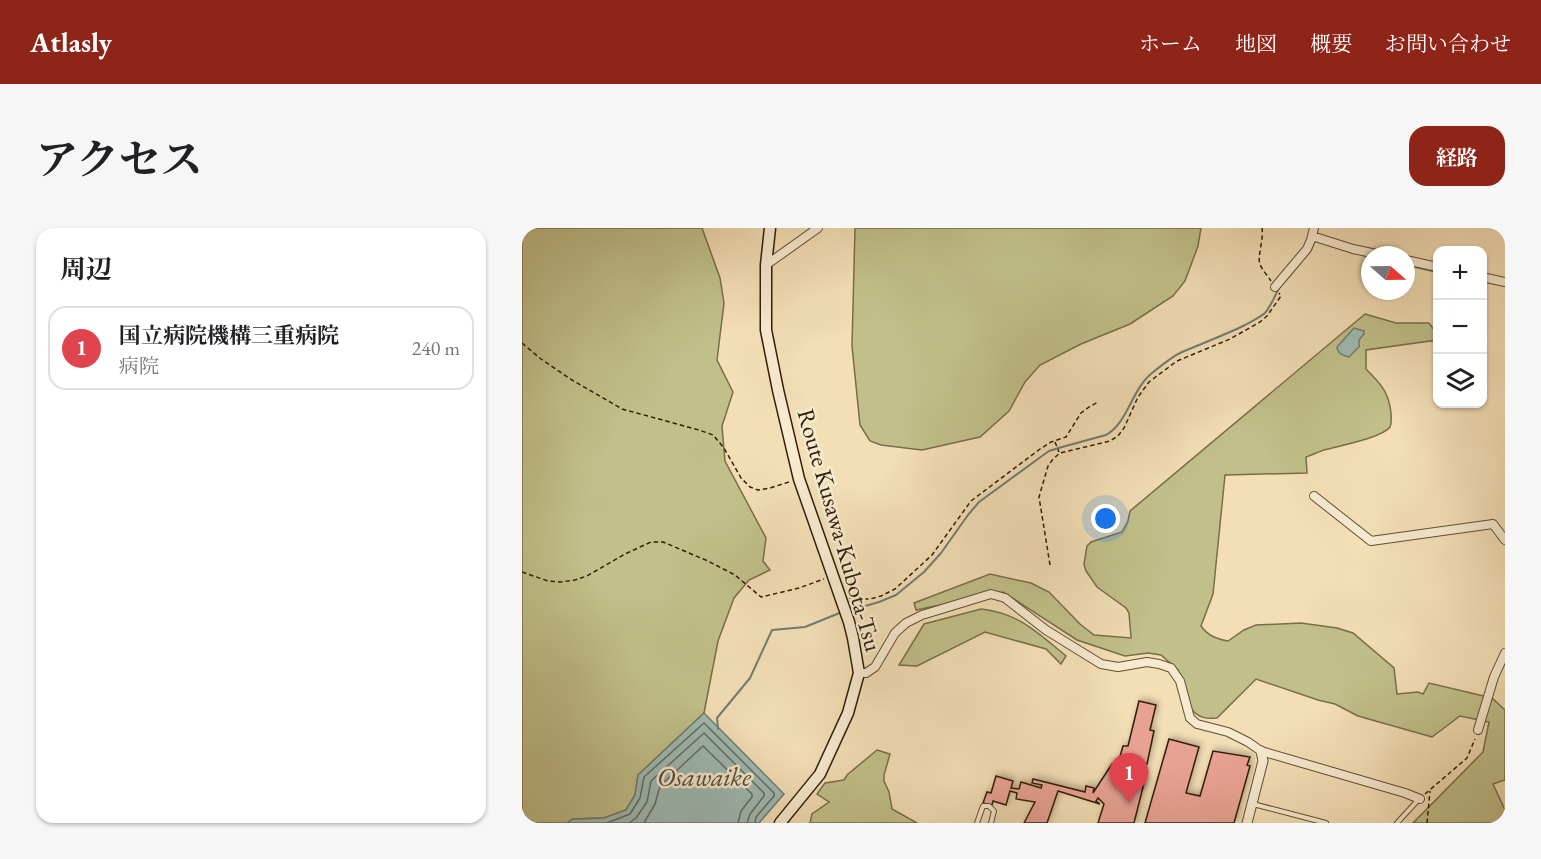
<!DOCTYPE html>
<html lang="ja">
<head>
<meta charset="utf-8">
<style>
  body { margin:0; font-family:"EB Garamond","Noto Serif JP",serif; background:#f6f6f6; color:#202124 }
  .controls { position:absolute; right:18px; top:18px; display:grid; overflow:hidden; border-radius:12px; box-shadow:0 2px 4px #0004 }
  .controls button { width:54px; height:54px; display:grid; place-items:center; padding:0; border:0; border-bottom:2px solid #e0e0e0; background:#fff; color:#202124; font:30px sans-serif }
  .compass { position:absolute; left:839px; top:18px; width:54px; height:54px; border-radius:50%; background:#fff; box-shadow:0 2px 4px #0004; rotate:110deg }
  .you { position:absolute; left:584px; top:291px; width:21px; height:21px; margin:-15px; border:4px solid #fff; border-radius:50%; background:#1a73e8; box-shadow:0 0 0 9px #1a73e833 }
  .badge { display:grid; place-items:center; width:39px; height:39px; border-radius:50%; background:#8f2418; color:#fff; font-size:20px; font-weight:700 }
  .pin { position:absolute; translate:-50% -50px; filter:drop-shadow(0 2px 3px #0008) }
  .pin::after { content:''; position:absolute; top:32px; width:21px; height:18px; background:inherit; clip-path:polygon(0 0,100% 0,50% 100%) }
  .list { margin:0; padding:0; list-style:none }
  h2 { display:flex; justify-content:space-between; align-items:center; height:78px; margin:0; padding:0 24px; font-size:26px }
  h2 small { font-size:20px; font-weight:400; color:#757577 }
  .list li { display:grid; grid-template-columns:39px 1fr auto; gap:18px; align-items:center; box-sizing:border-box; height:84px; margin:0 12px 12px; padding:0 12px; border:2px solid #e0e0e0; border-radius:18px }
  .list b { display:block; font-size:22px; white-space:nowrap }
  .list p { margin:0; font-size:20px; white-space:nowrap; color:#757577 }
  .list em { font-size:20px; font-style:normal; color:#757577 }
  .icon { flex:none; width:33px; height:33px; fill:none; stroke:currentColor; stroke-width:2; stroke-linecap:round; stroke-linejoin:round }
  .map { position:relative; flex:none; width:983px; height:595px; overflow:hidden; border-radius:18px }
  header { display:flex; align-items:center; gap:36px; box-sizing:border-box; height:84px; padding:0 30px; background:#8f2418; color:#fff }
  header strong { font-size:28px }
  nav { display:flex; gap:33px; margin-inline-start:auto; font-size:21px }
  .intro { display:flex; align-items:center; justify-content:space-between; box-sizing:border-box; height:144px; padding:0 36px }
  h1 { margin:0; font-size:42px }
  .button { padding:15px 27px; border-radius:18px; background:#8f2418; color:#fff; font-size:21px; font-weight:700 }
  main { display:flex; gap:36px; padding:0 36px }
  aside { flex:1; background:#fff; border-radius:18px; box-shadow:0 2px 4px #0004 }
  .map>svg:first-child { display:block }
  .green { fill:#c1c08a; stroke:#786e49; stroke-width:1.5 }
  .water { fill:#9ebbb6; stroke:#727c70; stroke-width:1.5 }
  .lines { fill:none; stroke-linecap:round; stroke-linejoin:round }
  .shore { stroke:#676c5f; stroke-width:1.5 }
  .stream { stroke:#727c70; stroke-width:2 }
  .building { fill:#e8a294; stroke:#301d08; stroke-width:1.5; filter:url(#shadow) }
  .service-casing { stroke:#614d33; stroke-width:6 }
  .minor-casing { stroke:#614d33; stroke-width:10 }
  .tertiary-casing { stroke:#614d33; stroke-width:11 }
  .secondary-casing { stroke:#301d08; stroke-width:13 }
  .path { stroke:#301d08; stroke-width:1.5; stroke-dasharray:4.5 3; stroke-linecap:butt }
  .service { stroke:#f7eacf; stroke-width:4 }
  .minor { stroke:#f7eacf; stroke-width:8 }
  .tertiary { stroke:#f7eacf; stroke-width:9 }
  .secondary { stroke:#f7eacf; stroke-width:10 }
  .labels { text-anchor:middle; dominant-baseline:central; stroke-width:5; stroke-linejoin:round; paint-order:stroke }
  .street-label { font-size:24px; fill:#301d08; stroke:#f7eacf }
  .water-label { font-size:26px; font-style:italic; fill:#514c3c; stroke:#f7eacf }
</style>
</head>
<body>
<header>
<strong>Atlasly</strong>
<nav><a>ホーム</a><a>地図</a><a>概要</a><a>お問い合わせ</a></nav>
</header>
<div class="intro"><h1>アクセス</h1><a class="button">経路</a></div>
<main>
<aside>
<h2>周辺<small></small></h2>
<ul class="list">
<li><span class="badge" style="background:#e0444e">1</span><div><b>国立病院機構三重病院</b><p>病院</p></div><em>240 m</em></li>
</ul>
</aside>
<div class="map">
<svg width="983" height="595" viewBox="0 0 983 595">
  <defs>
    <filter id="shadow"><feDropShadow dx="2.5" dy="-2.5" stdDeviation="3" flood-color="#0004"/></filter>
  </defs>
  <rect width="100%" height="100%" fill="#f3deb5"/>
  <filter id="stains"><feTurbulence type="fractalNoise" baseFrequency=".00333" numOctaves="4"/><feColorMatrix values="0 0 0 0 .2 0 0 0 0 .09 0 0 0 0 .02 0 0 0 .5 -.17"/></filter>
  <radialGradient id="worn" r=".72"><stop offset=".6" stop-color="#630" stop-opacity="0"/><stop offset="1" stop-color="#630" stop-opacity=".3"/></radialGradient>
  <!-- green -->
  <path class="green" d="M 0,0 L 180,0 L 198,50 L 202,75 L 195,132 L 211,164 L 200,198 L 203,233 L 244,310 L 241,333 L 248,342 L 227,352 L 212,370 L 196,413 L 182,485 L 116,547 L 113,567 L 104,582 L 82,590 L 51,591 L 45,595 L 0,595 Z
    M 333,0 L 679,0 L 676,18 L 663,53 L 651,68 L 608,96 L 559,116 L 518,137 L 503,154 L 487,183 L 458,209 L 400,222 L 359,217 L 348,213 L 338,197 L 330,118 Z
    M 843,86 L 874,95 L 907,95 L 915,106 L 915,112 L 844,122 L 844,141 C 858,155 867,164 869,185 C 869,189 870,195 868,199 C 860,210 816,218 802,222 C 796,224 790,227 784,229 L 785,245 L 703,247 L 691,366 L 679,398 C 686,408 695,411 706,413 L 722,402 L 734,397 L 779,395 L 815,400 L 831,405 L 872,440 L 875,466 L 896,464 L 901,466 L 907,455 L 970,470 L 983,482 L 983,552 L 971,556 L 983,582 L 983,595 L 891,595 L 961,524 L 967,494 L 938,488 L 910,509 L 836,488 L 813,476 L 796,472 L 734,451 L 695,490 C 685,491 677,490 670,482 L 656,442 L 639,427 L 626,425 L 603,428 L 555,412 L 481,364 L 394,382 L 392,375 L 468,346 L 509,355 L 527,364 L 558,396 L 572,407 L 609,410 L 607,385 L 604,380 L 575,359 L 564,343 L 562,336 L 565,318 L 569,314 L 600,304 L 606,293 L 608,283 Z
    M 459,381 C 497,385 516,405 544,428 L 539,436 L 524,421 L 463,404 L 395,438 L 377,437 L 402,396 Z
    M 355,522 L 368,526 L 362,547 L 362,553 L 367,564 L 370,581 L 395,595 L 288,595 L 290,586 L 307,574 L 295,566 L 303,555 L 322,552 L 325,547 Z"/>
  <!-- water -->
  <path class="water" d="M 832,100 L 842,103 L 842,106 L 837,112 L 837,119 L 827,129 C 822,128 815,125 815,119 Z
    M 182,485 L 262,566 L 237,595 L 45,595 L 51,591 L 82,590 L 104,582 L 113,567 L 116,547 Z"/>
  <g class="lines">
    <!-- shore -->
    <path class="shore" d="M 85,595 L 108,586 L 118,570 L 122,549 L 182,495 L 252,565 L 252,568 L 234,589 L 233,595
      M 107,595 L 114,590 L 125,574 L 129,553 L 182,505 L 242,565 L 242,568 L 228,586 L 225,595
      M 122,595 L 133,576 L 138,558 L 181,518 L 230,566 L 230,569 L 219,583 L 216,595"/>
    <!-- stream -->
    <path class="stream" d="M 884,37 L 915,44
      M 763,53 L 789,22 L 793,12
      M 960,53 L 974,56
      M 326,383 L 357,374 L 374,367 L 402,344 L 419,325 L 446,287 L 457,274 L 520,228 L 527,223 L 540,219 L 584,207 C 606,195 609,162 630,145 C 639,138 649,129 660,124 C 681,115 703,107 723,97 C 730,93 737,90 743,85 C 750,77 753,66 759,57
      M 196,501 L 195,490 L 228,450 L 250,402 L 283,399 L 320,384"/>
  </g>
  <!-- building -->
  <path class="building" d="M 617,473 L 634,477 L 628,502 L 632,503 L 625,536 L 620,536 L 617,554 L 622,555 L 612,595 L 576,595 L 582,576 L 576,570 L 574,573 L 578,576 L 536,563 L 525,595 L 502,595 L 513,574 L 494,571 L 495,565 L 488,563 L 484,577 L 471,573 L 470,577 L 461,575 L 465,564 L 469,565 L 474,548 L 491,553 L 489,560 L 497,561 L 499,554 L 519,560 L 520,557 L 510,555 L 511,551 L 563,564 L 564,558 L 572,560 L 571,565 L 590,536 L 600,539 L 601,534 L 597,532 L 601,518 L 606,518 Z
    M 647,511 L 677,519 L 664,565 L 678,568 L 691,523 L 728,529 L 725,537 L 728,538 L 712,595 L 623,595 Z"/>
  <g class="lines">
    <defs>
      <path id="service" d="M 731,576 L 804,595
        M 455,595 L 461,578 L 467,578 L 472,583 L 469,595
        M 875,595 L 897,571"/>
      <path id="minor" d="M 790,8 L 831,21 L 859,27
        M 884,32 L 915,39
        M 244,37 L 296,0
        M 960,49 L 983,54
        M 753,59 L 785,21 L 789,12 L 792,0
        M 792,268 L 849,313 L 971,296 L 983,312
        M 337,445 L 344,445 L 353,439 L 373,405 L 384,395 L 400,387 L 469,366 L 483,370 L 524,402 L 579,436 L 596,439 L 625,434 L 637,436 L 649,440 L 658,453 L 668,490 L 675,496 L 706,504 L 726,514 L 739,523 L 883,565 L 898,571
        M 956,502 L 972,449 L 983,425"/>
      <path id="tertiary" d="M 725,595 L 741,533 L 739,523"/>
      <path id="secondary" d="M 248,0 L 244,37 L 244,102 L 256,162 L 277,251 L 327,394 L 331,410 L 337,445 L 326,485 L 298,546 L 258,595"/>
    </defs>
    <!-- service casing -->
    <use href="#service" class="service-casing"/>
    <!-- minor casing -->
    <use href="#minor" class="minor-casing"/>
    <!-- tertiary casing -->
    <use href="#tertiary" class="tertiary-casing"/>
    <!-- secondary casing -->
    <use href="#secondary" class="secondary-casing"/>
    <!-- path -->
    <path class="path" d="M 740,0 C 742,11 735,29 738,36 C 740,42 746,48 749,53
      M 0,115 L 19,131 L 50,152 L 100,181 L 177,202 L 191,207 L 202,220 L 219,250 L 228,259 L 236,262 L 248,260 L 267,254
      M 533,214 L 537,224
      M 528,337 L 517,269 L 526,238 L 531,231 L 538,225 L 588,213 L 596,208 L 602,200 L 616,169 L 627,154 L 655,133 L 708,111 L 738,94 L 745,88 L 759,68 L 757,65
      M 0,344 L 26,353 L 39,354 L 53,352 L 65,348 L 103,326 L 129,314 L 141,314 L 186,333 L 213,347 L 239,369 L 277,360 L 302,351
      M 327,370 L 336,371 L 348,371 L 359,368 L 373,361 L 410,327 L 449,273 L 518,221 L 529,214 L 544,209 L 559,185 L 567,179 L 576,174
      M 903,566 L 945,530 L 953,511
      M 905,595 L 908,563"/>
    <!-- service -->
    <use href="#service" class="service"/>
    <!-- minor -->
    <use href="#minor" class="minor"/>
    <!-- tertiary -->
    <use href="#tertiary" class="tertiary"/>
    <!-- secondary -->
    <use href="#secondary" class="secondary"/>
  </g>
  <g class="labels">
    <!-- street labels -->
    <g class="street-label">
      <text transform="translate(318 302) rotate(74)">Route Kusawa-Kubota-Tsu</text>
    </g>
    <!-- water labels -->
    <g class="water-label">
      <text x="182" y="549">Osawaike</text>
    </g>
  </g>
  <rect width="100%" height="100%" filter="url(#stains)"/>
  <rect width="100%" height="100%" fill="url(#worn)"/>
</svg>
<div class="controls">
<button>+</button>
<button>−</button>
<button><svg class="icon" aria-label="layers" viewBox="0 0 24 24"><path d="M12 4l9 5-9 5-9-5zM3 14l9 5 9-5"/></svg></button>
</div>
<svg class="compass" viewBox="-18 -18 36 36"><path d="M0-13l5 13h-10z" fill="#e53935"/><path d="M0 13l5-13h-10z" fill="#757577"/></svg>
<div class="you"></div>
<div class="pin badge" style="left:607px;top:575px;background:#e0444e">1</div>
</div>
</main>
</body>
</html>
